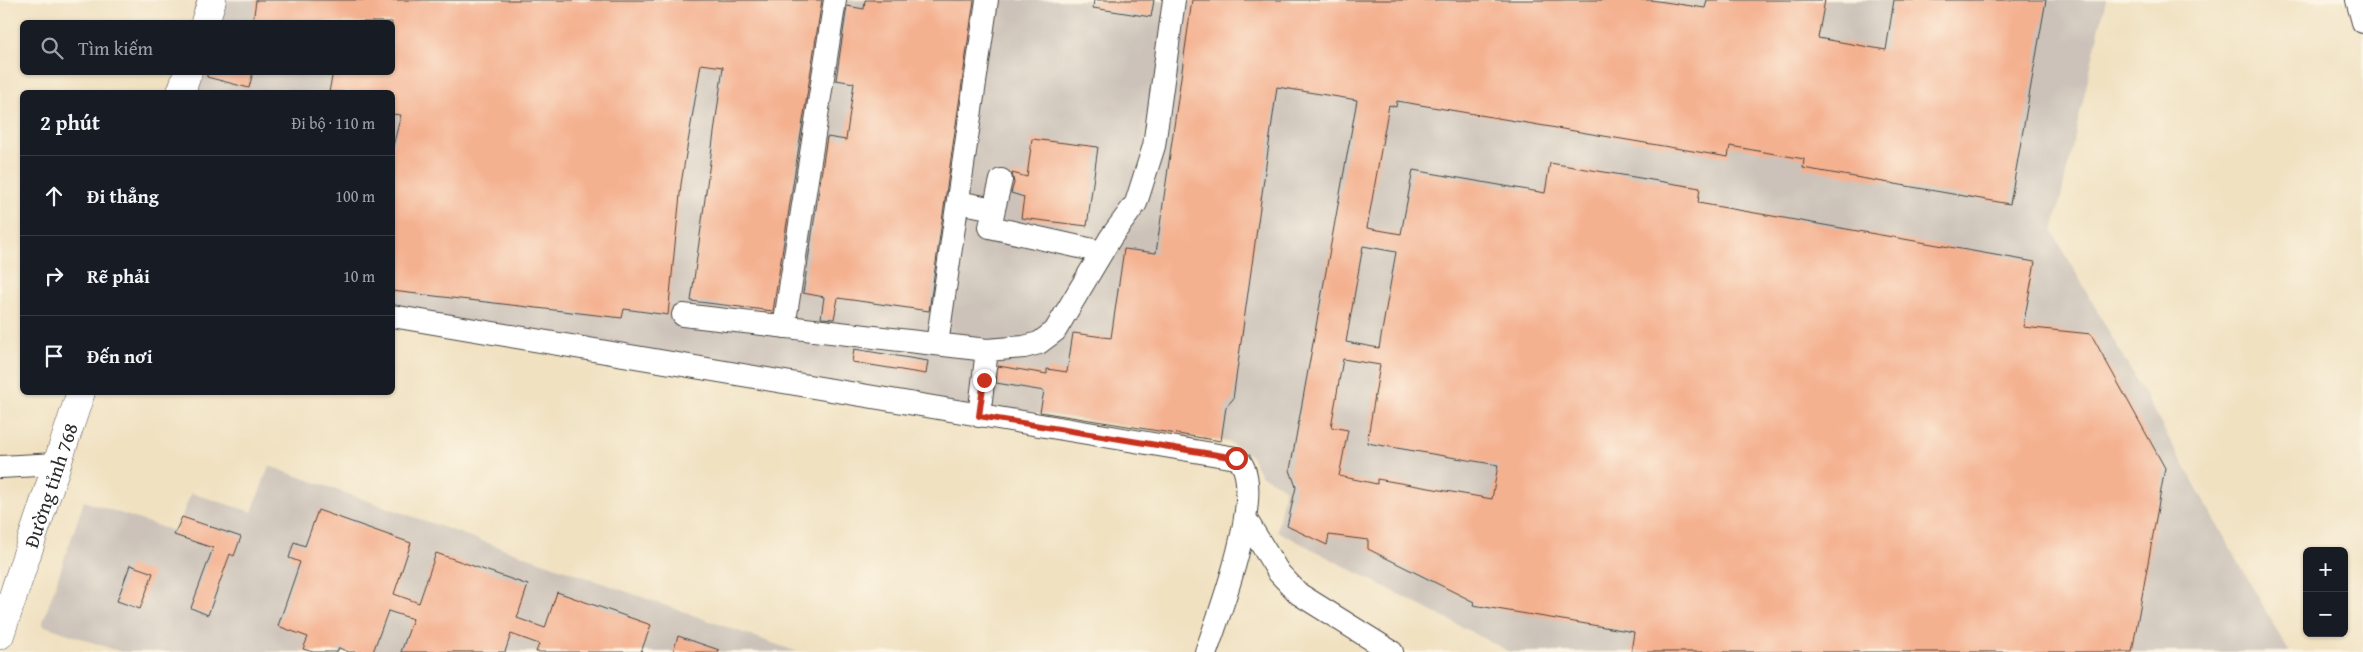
<!DOCTYPE html>
<html lang="vi">
<head>
<meta charset="utf-8">
<style>
  body { margin:0; font-family:"Gentium Book Plus",serif; background:#242831; color:#f1f3f6 }
  .controls { position:absolute; right:15px; bottom:15px; display:grid; overflow:hidden; border-radius:8px; box-shadow:0 1px 4px #0004 }
  .controls button { width:45px; height:45px; display:grid; place-items:center; padding:0; border:0; border-bottom:1px solid #363941; background:#171b24; color:#f1f3f6; font:25px sans-serif }
  .stop { position:absolute; width:15px; height:15px; margin:-11px; border:4px solid #c8321e; border-radius:50%; background:#fff }
  .stop.end { background:#c8321e; border-color:#fff; box-shadow:0 1px 5px #0008 }
  .list { margin:0; padding:0; list-style:none }
  h2 { display:flex; justify-content:space-between; align-items:center; height:65px; margin:0; padding:0 20px; font-size:21px }
  h2 small { font-size:16px; font-weight:400; color:#9ea1a6 }
  .list li { display:grid; grid-template-columns:32px 1fr auto; gap:15px; align-items:center; box-sizing:border-box; height:80px; padding:0 20px; border-top:1px solid #363941 }
  .list b { display:block; font-size:19px; white-space:nowrap }
  .list em { font-size:16px; font-style:normal; color:#9ea1a6 }
  .icon { flex:none; width:28px; height:28px; fill:none; stroke:currentColor; stroke-width:2; stroke-linecap:round; stroke-linejoin:round }
  .map { position:relative; flex:none; width:2363px; height:652px; overflow:hidden }
  .search { position:absolute; background:#171b24; box-shadow:0 1px 4px #0004; left:20px; top:20px; width:375px; height:55px; display:flex; align-items:center; gap:12px; box-sizing:border-box; padding:0 18px; border-radius:8px; color:#9ea1a6; font-size:19px }
  .panel { position:absolute; background:#171b24; box-shadow:0 1px 4px #0004; left:20px; top:90px; width:375px; height:305px; border-radius:8px }
  .map>svg:first-child { display:block }
  .industrial { fill:#ccc2b9 }
  .building { fill:#f4b190; fill-rule:evenodd }
  .lines { fill:none; stroke-linecap:round; stroke-linejoin:round }
  .minor-casing { stroke:#494642; stroke-width:24 }
  .major-casing { stroke:#494642; stroke-width:29 }
  .minor { stroke:#fff; stroke-width:22 }
  .major { stroke:#fff; stroke-width:28 }
  .route { stroke:#c8321e; stroke-width:6 }
  .labels { text-anchor:middle; dominant-baseline:central; stroke-width:5; stroke-linejoin:round; paint-order:stroke }
  .street-label { font-size:20px; fill:#2b2b2b; stroke:#fcf5e5 }
</style>
</head>
<body>
<div class="map">
<svg width="2363" height="652" viewBox="0 0 2363 652">
  <rect width="100%" height="100%" fill="#fcf5e5"/>
  <filter id="ink" filterUnits="userSpaceOnUse"><feTurbulence type="fractalNoise" baseFrequency=".02" numOctaves="2"/><feDisplacementMap in="SourceGraphic" scale="10" xChannelSelector="R" yChannelSelector="G"/><feConvolveMatrix kernelMatrix="1 2 1 2 8 2 1 2 1" color-interpolation-filters="sRGB"/></filter>
  <filter id="wash" filterUnits="userSpaceOnUse"><feTurbulence type="fractalNoise" baseFrequency=".0096" numOctaves="4" result="noise"/><feDisplacementMap in="SourceGraphic" scale="20" xChannelSelector="R" yChannelSelector="G"/><feGaussianBlur stdDeviation="1.12" result="paint"/><feColorMatrix in="noise" values="0 0 0 0 0 0 0 0 0 0 0 0 0 0 0 0 0 1.4 0 .05"/><feComposite in="paint" operator="in"/></filter>
  <g filter="url(#wash)">
    <rect width="100%" height="100%" fill="#f0e1c1"/>
    <!-- industrial -->
    <path class="industrial" d="M 219,0 L 2106,0 L 2053,232 L 2289,652 L 1510,652 L 1277,531 L 1285,488 L 1261,475 L 1250,455 L 1228,442 L 1025,411 L 995,419 L 393,316 L 392,92 L 188,92 L 195,73 L 392,72 L 392,22 L 212,22 Z
      M 269,466 L 798,652 L 121,652 L 42,625 L 84,501 L 176,532 L 191,493 L 252,512 Z"/>
    <g id="blocks">
      <!-- building -->
      <path class="building" d="M 256,0 L 822,0 L 773,311 L 691,301 L 723,67 L 701,64 L 681,184 L 668,315 L 624,309 L 622,318 L 392,291 L 392,150 L 401,115 L 392,114 L 392,92 L 329,92 L 333,72 L 392,72 L 392,22 L 253,22 Z
        M 865,0 L 974,0 L 929,311 L 838,298 L 834,319 L 821,318 L 824,297 L 803,293 L 827,137 L 846,140 L 854,83 L 836,80 L 847,6 L 864,9 Z
        M 1094,0 L 1154,0 L 1151,17 L 1093,8 Z
        M 1192,0 L 1651,0 L 1705,8 L 1707,0 L 1825,0 L 1818,38 L 1886,50 L 1894,0 L 2046,0 L 2010,204 L 1803,168 L 1804,159 L 1730,146 L 1728,157 L 1397,101 L 1396,107 L 1389,105 L 1367,228 L 1401,234 L 1413,170 L 1545,193 L 1550,163 L 1700,188 L 1698,203 L 2035,262 L 2023,327 L 2091,334 L 2165,468 L 2132,652 L 1631,652 L 1634,632 L 1473,605 L 1474,602 L 1368,549 L 1368,540 L 1329,535 L 1327,545 L 1287,526 L 1296,487 L 1290,470 L 1357,100 L 1277,87 L 1233,399 L 1226,407 L 1221,441 L 1040,412 L 1044,391 L 996,383 L 998,366 L 1047,374 L 1047,369 L 1067,372 L 1073,333 L 1111,338 L 1124,249 L 1156,253 ZM 1363,246 L 1396,252 L 1379,348 L 1346,342 ZM 1343,359 L 1380,365 L 1367,443 L 1498,465 L 1492,499 L 1377,479 L 1377,484 L 1339,476 L 1348,430 L 1331,427 Z
        M 207,72 L 253,72 L 249,88 L 207,77 Z
        M 1032,139 L 1098,147 L 1087,226 L 1021,218 L 1024,197 L 1011,193 L 1014,183 L 1012,173 L 1027,177 Z
        M 854,349 L 928,361 L 926,374 L 852,362 Z
        M 318,510 L 411,543 L 394,594 L 419,603 L 436,553 L 528,585 L 517,618 L 545,628 L 557,592 L 651,625 L 641,652 L 536,652 L 539,644 L 511,634 L 505,652 L 401,652 L 413,619 L 388,611 L 373,652 L 349,652 L 339,648 L 337,652 L 313,652 L 303,649 L 308,637 L 278,626 L 300,562 L 289,558 L 294,542 L 305,546 Z
        M 182,517 L 241,537 L 234,556 L 230,554 L 208,615 L 191,608 L 213,548 L 174,535 Z
        M 130,565 L 153,573 L 140,609 L 117,601 Z
        M 678,636 L 719,650 L 718,652 L 673,652 Z"/>
    </g>
  </g>
  <g filter="url(#ink)">
    <use href="#blocks" fill-opacity="0" stroke="#494642" stroke-width="1"/>
    <g class="lines">
      <defs>
        <path id="minor" d="M 2357,0 L 2363,22
          M 958,202 L 994,209 L 990,227 L 1102,252
          M 994,209 L 1001,180
          M 683,315 L 987,350 L 1024,347 L 1039,343 L 1055,331 L 1111,237 L 1136,203 L 1154,146 L 1174,0
          M 392,316 L 1236,458 C 1270,481 1218,618 1206,652
          M 784,327 L 835,0
          M 937,344 L 987,0
          M 979,416 L 987,350
          M 0,467 L 57,464
          M 1247,521 L 1279,573 L 1299,594 L 1392,652"/>
        <g id="major">
          <path d="M 205,22 L 212,0"/>
          <path d="M 181,92 L 188,72"/>
          <path id="s1" d="M 0,635 L 81,392"/>
        </g>
      </defs>
      <!-- minor casing -->
      <use href="#minor" class="minor-casing"/>
      <!-- major casing -->
      <use href="#major" class="major-casing"/>
      <!-- minor -->
      <use href="#minor" class="minor"/>
      <!-- major -->
      <use href="#major" class="major"/>
    </g>
  </g>
  <g class="lines" filter="url(#ink)">
    <!-- route -->
    <path class="route" d="M 984,380 L 979,416 L 1236,458"/>
  </g>
  <g class="labels">
    <!-- street labels -->
    <g class="street-label">
      <text stroke="none"><textPath href="#s1" startOffset="158">Đường tỉnh 768</textPath></text>
    </g>
  </g>
</svg>
<div class="controls">
<button>+</button>
<button>−</button>
</div>
<div class="stop" style="left:1236px;top:458px"></div>
<div class="stop end" style="left:984px;top:380px"></div>
<div class="search"><svg class="icon" aria-label="search" viewBox="0 0 24 24"><circle cx="10" cy="10" r="6"/><path d="M15 15l6 6"/></svg>Tìm kiếm</div>
<section class="panel">
<h2>2 phút<small>Đi bộ · 110 m</small></h2>
<ul class="list">
<li><svg class="icon" aria-label="ahead" viewBox="0 0 24 24"><path d="M12 20V5M6 11l6-6 6 6"/></svg><div><b>Đi thẳng</b></div><em>100 m</em></li>
<li><svg class="icon" aria-label="right" viewBox="0 0 24 24"><path d="M7 20v-9h11M14 6l5 5-5 5"/></svg><div><b>Rẽ phải</b></div><em>10 m</em></li>
<li><svg class="icon" aria-label="arrive" viewBox="0 0 24 24"><path d="M6 21V4h12l-3 4 3 4H6"/></svg><div><b>Đến nơi</b></div></li>
</ul>
</section>
</div>
</body>
</html>
